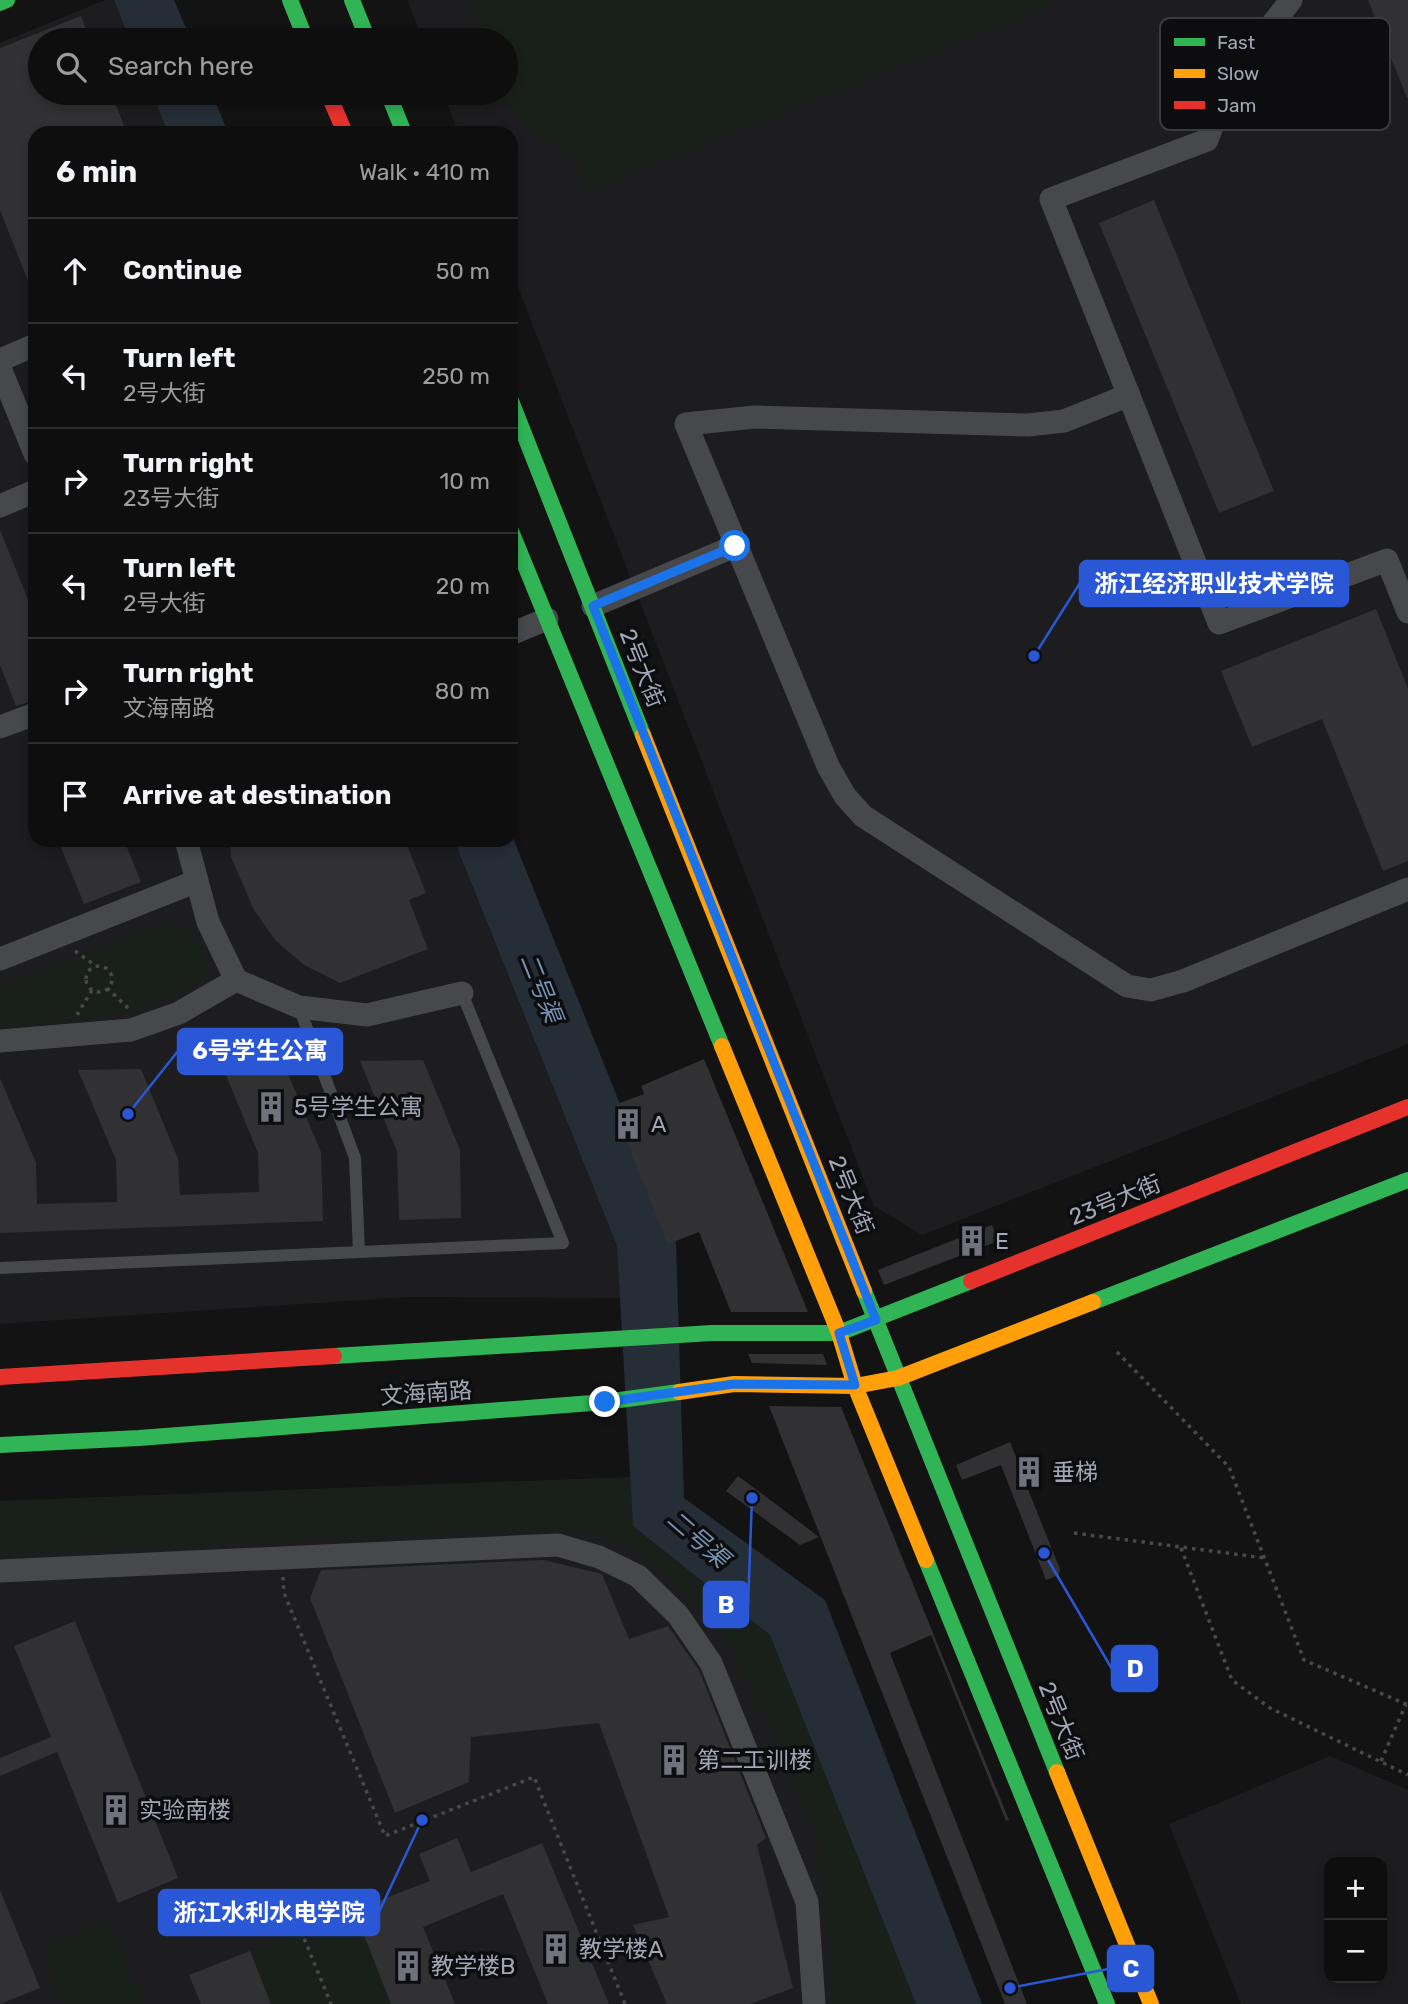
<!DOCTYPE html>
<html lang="en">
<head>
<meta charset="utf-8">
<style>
  body { margin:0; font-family:Rubik,"Noto Sans SC",sans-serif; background:#171717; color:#f1f3f6 }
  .controls { position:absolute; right:21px; bottom:21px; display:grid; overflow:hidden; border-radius:14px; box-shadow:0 4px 10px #0003 }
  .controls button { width:63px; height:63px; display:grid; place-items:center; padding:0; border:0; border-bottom:2px solid #2e2e2e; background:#0e0e0e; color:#f1f3f6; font:35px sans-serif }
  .stop { position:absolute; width:21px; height:21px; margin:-16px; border:5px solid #1a73e8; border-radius:50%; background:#fff }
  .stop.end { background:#1a73e8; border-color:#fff; box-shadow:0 2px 7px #0008 }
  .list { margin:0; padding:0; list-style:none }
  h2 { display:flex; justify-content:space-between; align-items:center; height:91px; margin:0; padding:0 28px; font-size:30px }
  h2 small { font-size:23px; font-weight:400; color:#9b9c9e }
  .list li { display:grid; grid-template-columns:46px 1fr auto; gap:21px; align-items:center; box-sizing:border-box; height:105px; padding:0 28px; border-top:2px solid #2e2e2e }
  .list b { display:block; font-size:26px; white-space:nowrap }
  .list p { margin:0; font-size:23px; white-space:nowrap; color:#9b9c9e }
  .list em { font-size:23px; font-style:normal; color:#9b9c9e }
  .icon { flex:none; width:38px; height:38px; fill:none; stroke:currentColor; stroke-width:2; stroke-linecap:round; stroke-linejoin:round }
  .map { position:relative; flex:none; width:1408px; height:2004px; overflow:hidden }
  .search { position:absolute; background:#0e0e0e; box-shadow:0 4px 10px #0003; left:28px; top:28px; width:490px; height:77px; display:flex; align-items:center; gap:18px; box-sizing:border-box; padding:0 24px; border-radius:38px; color:#9b9c9e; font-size:26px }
  .panel { position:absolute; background:#0e0e0e; box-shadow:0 4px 10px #0003; left:28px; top:126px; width:490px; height:721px; border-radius:21px }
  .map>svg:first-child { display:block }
  .built { fill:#1d1d1f; fill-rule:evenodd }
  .green { fill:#19201a }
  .water { fill:#252d36 }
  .building { fill:#313133 }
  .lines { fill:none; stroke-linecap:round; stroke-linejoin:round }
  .path { stroke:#48494e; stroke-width:3.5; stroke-dasharray:3.5 5; stroke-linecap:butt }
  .lane { stroke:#47484c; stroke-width:12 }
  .street { stroke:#47484c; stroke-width:23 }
  .fast { stroke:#30b455; stroke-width:16 }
  .slow { stroke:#ff9f0a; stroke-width:16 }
  .jam { stroke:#e5322d; stroke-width:16 }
  .route { stroke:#1a73e8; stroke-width:9 }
  .labels { text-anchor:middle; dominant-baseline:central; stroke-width:7; stroke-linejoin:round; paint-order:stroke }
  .street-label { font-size:23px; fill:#a2a7b6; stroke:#0d0d0f }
  .poi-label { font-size:23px; fill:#a2a7b6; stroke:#0d0d0f; text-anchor:start }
  .water-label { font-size:24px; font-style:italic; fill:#7693b4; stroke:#0d0d0f }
  .key { fill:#0d0d0f; stroke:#3a3b41; stroke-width:2 }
  .key-label { font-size:19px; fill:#a2a7b6 }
  .leader { fill:none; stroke:#2a57d5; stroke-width:2.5 }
  .callout-dot { fill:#2a57d5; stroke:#0d0d0f; stroke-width:2.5 }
  .callout { fill:#2a57d5; stroke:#2a57d5; stroke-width:2.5 }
  .callout-label { font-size:24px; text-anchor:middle; font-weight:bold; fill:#fff }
</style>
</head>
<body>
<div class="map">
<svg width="1408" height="2004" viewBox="0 0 1408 2004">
  <rect width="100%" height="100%" fill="#131313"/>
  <!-- built -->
  <path class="built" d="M 105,0 L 114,0 L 130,40 L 40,40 L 40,93 L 152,93 L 168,133 L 35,133 L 35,840 L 454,840 L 617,1246 L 620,1298 L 408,1297 L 0,1324 L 0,43 Z
    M 407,0 L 1408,0 L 1408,1044 L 922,1235 L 874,1206 L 511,269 L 511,133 L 459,133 L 443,93 L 506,93 L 506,40 L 423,40 Z
    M 630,1477 L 633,1526 L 770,1635 L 916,2004 L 0,2004 L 0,1501 Z
    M 1330,1756 L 1408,1790 L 1408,2004 L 1241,2004 L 1169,1824 ZM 1329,1862 L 1382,1862 L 1382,1978 L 1329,1978 Z"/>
  <!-- green -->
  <path class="green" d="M 476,0 L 1048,0 L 1050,5 L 587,190 L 574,157 L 531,132 L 499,93 L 506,93 L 506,40 L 478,40 Z
    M 172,920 C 195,935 205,947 208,975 C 152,1017 68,1022 0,1026 L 0,986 Z
    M 630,1477 L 633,1526 L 770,1635 L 916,2004 L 832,2004 L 822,1853 L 783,1750 L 726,1639 L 663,1572 L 623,1542 L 566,1528 L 0,1554 L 0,1501 Z
    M 354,1910 L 391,2004 L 271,2004 L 250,1951 Z
    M 106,1919 L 142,2004 L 65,2004 L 41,1947 Z"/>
  <!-- water -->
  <path class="water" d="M 114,0 L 174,0 L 191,40 L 130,40 Z
    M 152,93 L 212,93 L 228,133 L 168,133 Z
    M 511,833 L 676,1243 L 684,1498 L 825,1600 L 982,2004 L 916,2004 L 770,1635 L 633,1526 L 617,1246 L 454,840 L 511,840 Z"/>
  <!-- building -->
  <path class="building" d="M 1368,0 L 1408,0 L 1408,98 L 1407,98 Z
    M 81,16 L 90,40 L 40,40 L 40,93 L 111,93 L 127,133 L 35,133 L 34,296 L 0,210 L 0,48 Z
    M 1154,200 L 1274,491 L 1219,513 L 1099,223 Z
    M 0,530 L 35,617 L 35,700 L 16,706 L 0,665 Z
    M 1376,609 L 1408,689 L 1408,861 L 1383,871 L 1322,719 L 1252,747 L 1221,671 Z
    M 58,840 L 124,840 L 141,882 L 84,904 Z
    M 230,840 L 405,840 L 426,893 L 409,900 L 428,949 L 340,983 L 304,965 L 276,941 L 254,910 L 231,857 Z
    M 704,1059 L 808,1312 L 731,1312 L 699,1232 L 668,1244 L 612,1106 L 644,1094 L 641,1086 Z
    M 423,1060 L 460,1150 L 461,1218 L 399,1220 L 397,1151 L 360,1061 Z
    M 283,1062 L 321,1152 L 323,1221 L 0,1233 L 0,1078 L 36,1163 L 37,1204 L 117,1202 L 116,1160 L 78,1070 L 141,1069 L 178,1159 L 180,1195 L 259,1192 L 258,1153 L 221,1063 Z
    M 992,1225 L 998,1241 L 884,1285 L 878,1270 Z
    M 748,1354 L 823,1354 L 827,1365 L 752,1363 Z
    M 769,1406 L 841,1407 L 1009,1820 L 1006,1821 L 931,1635 L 890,1653 L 1027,2004 L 1005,2004 Z
    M 1010,1442 L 1020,1467 L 1033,1462 L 1039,1476 L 1025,1482 L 1060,1569 L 1059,1575 L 1046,1580 L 1001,1465 L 962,1480 L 956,1465 Z
    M 738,1476 L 777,1505 L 819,1537 L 800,1545 L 726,1491 Z
    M 544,1560 L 602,1574 L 629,1639 L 668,1626 L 699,1670 L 766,1838 L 757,1845 L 793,1988 L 750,2004 L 667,2004 L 633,1925 L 669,1917 L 599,1723 L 471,1737 L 469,1782 L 395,1813 L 310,1598 L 321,1570 Z
    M 75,1621 L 178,1878 L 118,1903 L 57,1752 L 0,1776 L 0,1758 L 51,1737 L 14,1646 Z
    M 457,1838 L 471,1872 L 542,1843 L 609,2004 L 548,2004 L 503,1894 L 423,1927 L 455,2004 L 391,2004 L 354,1910 L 430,1881 L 419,1854 Z
    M 0,1890 L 40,1988 L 0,2004 Z
    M 250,1951 L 271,2004 L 201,2004 L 189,1975 Z"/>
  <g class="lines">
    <!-- path -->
    <path class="path" d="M 75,951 L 96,966
      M86 979a13 13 0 1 1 26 0a13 13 0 1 1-26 0Z
      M 107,988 L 129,1009
      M 77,1015 L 92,990
      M 1117,1352 L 1229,1467 L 1304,1660 L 1408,1705
      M 1074,1533 L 1265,1558
      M 1181,1548 L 1232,1680 L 1270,1708 L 1408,1775
      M 283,1577 L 284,1593 L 385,1836 L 534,1777 L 625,2004
      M 1381,1761 L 1406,1704
      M 301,1931 L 331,2004"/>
    <!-- lane -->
    <path class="lane" d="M 299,1007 L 355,1158 L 359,1252
      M 0,1268 L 563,1243 L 462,993"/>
    <!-- street -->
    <path class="street" d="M 1291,0 L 1228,82 L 1207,140 L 1051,199 L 1219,623 L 1387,560 L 1408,612
      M 0,360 L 35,345
      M 0,368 L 35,454
      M 1129,395 L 1064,421 L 1028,425 L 755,417 L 686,424 L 828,766 L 845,796 L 863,816 L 1127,986 L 1151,990 L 1183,981 L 1408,889
      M 0,506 L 35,491
      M 593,606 L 735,546
      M 511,634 L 547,619
      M 0,727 L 35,714
      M 186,840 L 208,922 L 236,980 L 299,1007 L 367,1015 L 462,993
      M 0,959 L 197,881
      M 0,1041 L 131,1030 L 179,1013 L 236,980
      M 0,1571 L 558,1545 L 599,1557 L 638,1576 L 678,1615 L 711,1663 L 807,1902 L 814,2004"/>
    <!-- fast -->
    <path class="fast" d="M 290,0 L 306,40
      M 352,0 L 368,40
      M 0,3 L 7,0
      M 388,93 L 404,133
      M 511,401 L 643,735
      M 511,531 L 722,1046
      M 864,1291 L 1057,1772
      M 1093,1302 L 1408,1180
      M 334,1356 L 712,1333 L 839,1333 L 971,1281
      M 0,1445 L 139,1438 L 605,1402 L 679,1392
      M 926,1560 L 1107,2004"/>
    <!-- slow -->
    <path class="slow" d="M 643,735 L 864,1291
      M 722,1046 L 839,1333 L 855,1386 L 926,1560
      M 679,1392 L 734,1384 L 855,1386 L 898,1378 L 1093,1302
      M 1057,1772 L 1151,2004"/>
    <!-- jam -->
    <path class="jam" d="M 328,93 L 345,133
      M 971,1281 L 1408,1107
      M 0,1377 L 334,1356"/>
  </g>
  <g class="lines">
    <!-- route -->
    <path class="route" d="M 605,1402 L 734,1384 L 855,1385 L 839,1333 L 876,1320 L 593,606 L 735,546"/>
  </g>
  <!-- icons -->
  <defs>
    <symbol id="building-bare" viewBox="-9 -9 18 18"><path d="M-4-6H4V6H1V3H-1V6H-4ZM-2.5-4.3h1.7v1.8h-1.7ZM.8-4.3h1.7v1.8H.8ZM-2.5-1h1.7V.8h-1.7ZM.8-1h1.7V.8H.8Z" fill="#70737d" stroke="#0d0d0f" stroke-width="2.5" paint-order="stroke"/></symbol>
  </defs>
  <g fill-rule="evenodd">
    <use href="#building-bare" x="249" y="1085" width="44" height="44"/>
    <use href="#building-bare" x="606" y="1102" width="44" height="44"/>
    <use href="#building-bare" x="950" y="1219" width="44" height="44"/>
    <use href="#building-bare" x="1007" y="1450" width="44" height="44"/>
    <use href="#building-bare" x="652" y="1738" width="44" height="44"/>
    <use href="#building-bare" x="94" y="1788" width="44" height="44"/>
    <use href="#building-bare" x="534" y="1927" width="44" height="44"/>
    <use href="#building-bare" x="386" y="1944" width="44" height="44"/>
  </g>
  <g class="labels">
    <!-- street labels -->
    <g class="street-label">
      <text transform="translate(642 668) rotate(68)">2号大街</text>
      <text transform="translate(851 1195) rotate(68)">2号大街</text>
      <text transform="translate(1115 1200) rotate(-22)">23号大街</text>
      <text transform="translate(426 1393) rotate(-4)">文海南路</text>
      <text transform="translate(1061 1721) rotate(68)">2号大街</text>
    </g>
    <!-- poi labels -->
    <g class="poi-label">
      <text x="294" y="1107">5号学生公寓</text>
      <text x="651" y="1124">A</text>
      <text x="995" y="1241">E</text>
      <text x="1052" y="1472">垂梯</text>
      <text x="697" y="1760">第二工训楼</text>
      <text x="139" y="1810">实验南楼</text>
      <text x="579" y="1949">教学楼A</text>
      <text x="431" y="1966">教学楼B</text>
    </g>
    <!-- water labels -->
    <g class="water-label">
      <text transform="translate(541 988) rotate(68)">二号渠</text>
      <text transform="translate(698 1539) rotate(41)">二号渠</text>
    </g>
  </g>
  <!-- legend -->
  <rect x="1160" y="18" width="230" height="112" rx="10" class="key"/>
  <rect x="1174" y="38" width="31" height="8" fill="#30b455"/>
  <rect x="1174" y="69" width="31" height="9" fill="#ff9f0a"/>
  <rect x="1174" y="101" width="31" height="8" fill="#e5322d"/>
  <g class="key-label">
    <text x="1217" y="49">Fast</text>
    <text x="1217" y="80">Slow</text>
    <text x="1217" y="112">Jam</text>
  </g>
  <!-- callouts -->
  <path class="leader" d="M1034 656L1080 583M128 1114L178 1051M752 1498L748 1605M1044 1553L1112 1669M422 1820L379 1912M1010 1988L1108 1969"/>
  <g class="callout-dot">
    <circle cx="1034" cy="656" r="7"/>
    <circle cx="128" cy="1114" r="7"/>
    <circle cx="752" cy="1498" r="7"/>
    <circle cx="1044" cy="1553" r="7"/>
    <circle cx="422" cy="1820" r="7"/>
    <circle cx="1010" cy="1988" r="7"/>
  </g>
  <g class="callout">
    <rect x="1080" y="561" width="268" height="45" rx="7"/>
    <rect x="178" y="1029" width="164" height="45" rx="7"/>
    <rect x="704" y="1582" width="44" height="45" rx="7"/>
    <rect x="1112" y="1646" width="45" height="45" rx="7"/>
    <rect x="159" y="1890" width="220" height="45" rx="7"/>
    <rect x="1108" y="1946" width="45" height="45" rx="7"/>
  </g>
  <g class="callout-label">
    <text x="1214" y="592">浙江经济职业技术学院</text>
    <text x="260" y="1059">6号学生公寓</text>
    <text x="726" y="1613">B</text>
    <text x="1135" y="1677">D</text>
    <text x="269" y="1921">浙江水利水电学院</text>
    <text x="1131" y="1977">C</text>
  </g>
</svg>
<div class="controls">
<button>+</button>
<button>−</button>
</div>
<div class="stop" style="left:735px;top:546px"></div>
<div class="stop end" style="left:605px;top:1402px"></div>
<div class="search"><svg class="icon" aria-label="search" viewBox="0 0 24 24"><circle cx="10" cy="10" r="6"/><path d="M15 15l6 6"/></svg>Search here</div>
<section class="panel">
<h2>6 min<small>Walk · 410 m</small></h2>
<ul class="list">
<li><svg class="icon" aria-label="ahead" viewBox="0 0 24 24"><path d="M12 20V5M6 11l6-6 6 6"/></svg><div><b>Continue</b></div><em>50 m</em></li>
<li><svg class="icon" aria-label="left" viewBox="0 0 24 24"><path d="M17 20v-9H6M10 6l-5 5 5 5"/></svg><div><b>Turn left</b><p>2号大街</p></div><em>250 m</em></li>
<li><svg class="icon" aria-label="right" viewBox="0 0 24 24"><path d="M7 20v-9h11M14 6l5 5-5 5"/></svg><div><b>Turn right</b><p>23号大街</p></div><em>10 m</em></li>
<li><svg class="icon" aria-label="left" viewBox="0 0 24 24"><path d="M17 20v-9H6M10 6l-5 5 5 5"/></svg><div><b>Turn left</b><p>2号大街</p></div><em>20 m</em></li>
<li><svg class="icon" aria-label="right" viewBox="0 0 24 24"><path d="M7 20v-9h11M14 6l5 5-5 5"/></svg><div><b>Turn right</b><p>文海南路</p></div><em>80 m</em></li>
<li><svg class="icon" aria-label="arrive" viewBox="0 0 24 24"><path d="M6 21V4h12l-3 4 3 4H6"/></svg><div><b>Arrive at destination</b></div></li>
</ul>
</section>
</div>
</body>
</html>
